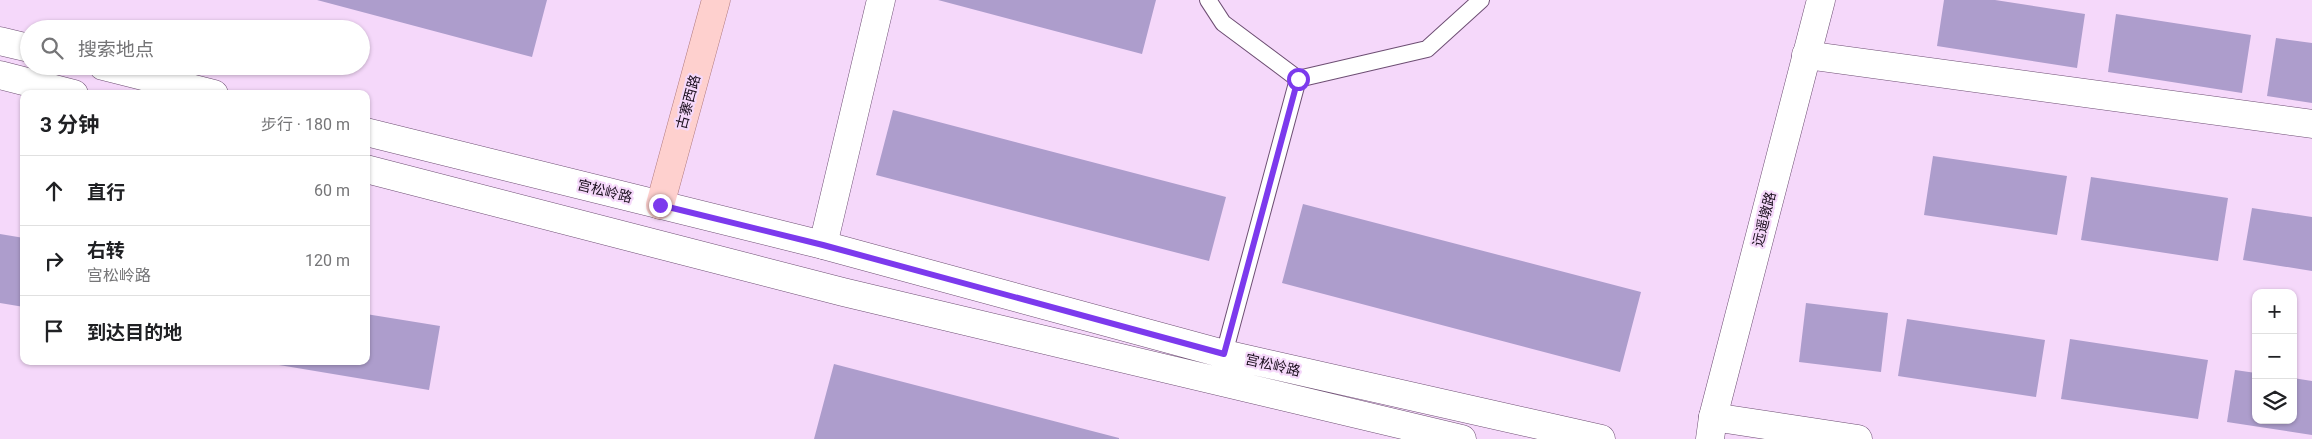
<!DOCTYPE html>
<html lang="zh">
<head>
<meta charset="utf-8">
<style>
  body { margin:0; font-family:Roboto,"Noto Sans SC",sans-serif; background:#f2f2f2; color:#202124 }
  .controls { position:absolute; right:15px; bottom:15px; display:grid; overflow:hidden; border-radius:10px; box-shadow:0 1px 4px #0004 }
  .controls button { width:45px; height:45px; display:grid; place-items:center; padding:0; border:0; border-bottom:1px solid #e0e0e0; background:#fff; color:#202124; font:25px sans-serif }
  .stop { position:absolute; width:15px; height:15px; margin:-11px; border:4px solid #7c3aed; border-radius:50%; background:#fff }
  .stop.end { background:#7c3aed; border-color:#fff; box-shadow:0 1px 5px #0008 }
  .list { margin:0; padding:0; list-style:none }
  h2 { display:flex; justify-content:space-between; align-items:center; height:65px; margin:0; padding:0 20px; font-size:21px }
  h2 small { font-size:16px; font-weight:400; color:#757577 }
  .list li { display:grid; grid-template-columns:32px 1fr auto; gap:15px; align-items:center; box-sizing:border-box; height:70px; padding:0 20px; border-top:1px solid #e0e0e0 }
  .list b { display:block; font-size:19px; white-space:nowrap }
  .list p { margin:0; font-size:16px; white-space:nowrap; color:#757577 }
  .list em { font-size:16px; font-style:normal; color:#757577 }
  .icon { flex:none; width:28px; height:28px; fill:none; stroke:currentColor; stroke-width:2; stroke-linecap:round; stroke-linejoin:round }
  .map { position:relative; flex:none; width:2312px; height:439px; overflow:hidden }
  .search { position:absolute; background:#fff; box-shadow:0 1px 4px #0004; left:20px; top:20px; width:350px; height:55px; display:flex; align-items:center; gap:12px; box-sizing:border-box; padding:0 18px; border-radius:28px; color:#757577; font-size:19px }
  .panel { position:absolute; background:#fff; box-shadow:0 1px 4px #0004; left:20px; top:90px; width:350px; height:275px; border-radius:10px }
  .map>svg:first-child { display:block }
  .building { fill:#ad9dcc }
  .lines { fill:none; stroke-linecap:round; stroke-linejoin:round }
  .lane-casing { stroke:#6d4e73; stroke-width:18 }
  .street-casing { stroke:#6d4e73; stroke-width:29 }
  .secondary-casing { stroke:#6d4e73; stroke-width:29 }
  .primary-casing { stroke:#ad777b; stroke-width:29 }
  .lane { stroke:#fff; stroke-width:16 }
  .street { stroke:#fff; stroke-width:28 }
  .secondary { stroke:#fff; stroke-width:28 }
  .primary { stroke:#fed0ce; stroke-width:28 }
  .route { stroke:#7c3aed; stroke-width:6 }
  .labels { text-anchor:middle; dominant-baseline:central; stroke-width:4.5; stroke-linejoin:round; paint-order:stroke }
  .street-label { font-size:14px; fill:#190d1c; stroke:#f5d8fa }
</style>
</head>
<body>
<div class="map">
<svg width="2312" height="439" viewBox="0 0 2312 439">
  <rect width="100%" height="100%" fill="#f5d8fa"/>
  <!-- building -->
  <path class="building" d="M 317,0 L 547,0 L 532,57 Z
    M 938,0 L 1156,0 L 1142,54 Z
    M 1944,0 L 1995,0 L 2085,14 L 2077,68 L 1937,46 Z
    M 2116,14 L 2251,35 L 2242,93 L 2108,72 Z
    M 2276,38 L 2312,43 L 2312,103 L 2267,96 Z
    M 893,110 L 1226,197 L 1209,261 L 876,175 Z
    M 1933,156 L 2067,176 L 2057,235 L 1924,215 Z
    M 2091,177 L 2228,198 L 2218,261 L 2081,240 Z
    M 1303,204 L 1641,292 L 1620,372 L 1282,283 Z
    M 2252,208 L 2312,217 L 2312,271 L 2243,260 Z
    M 0,234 L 24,238 L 24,307 L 0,303 Z
    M 1806,303 L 1888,313 L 1881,372 L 1799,362 Z
    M 366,314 L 440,326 L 429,390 L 261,362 L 366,361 Z
    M 1907,319 L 2045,340 L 2036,397 L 1898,376 Z
    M 2070,339 L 2208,360 L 2198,419 L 2061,399 Z
    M 834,364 L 1119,438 L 1119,439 L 814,439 Z
    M 2235,370 L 2256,373 L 2256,420 L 2293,420 L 2293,378 L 2312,381 L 2312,435 L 2227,422 Z"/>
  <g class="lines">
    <defs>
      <path id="lane" d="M 1208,0 L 1223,23 L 1298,79 L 1427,49 L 1481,0
        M 1224,354 L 1298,79"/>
      <path id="street" d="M 1806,55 L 2312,124
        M 823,245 L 881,0
        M 1713,417 L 1858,439"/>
      <path id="secondary" d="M 0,41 L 29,48
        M 103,66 L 214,94
        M 0,75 L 74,94
        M 366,132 L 823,245 L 1224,354 L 1601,439
        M 366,169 L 843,292 L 1462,439
        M 1710,439 L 1713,417 L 1821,0"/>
      <path id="primary" d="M 660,205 L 716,0"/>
    </defs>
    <!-- lane casing -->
    <use href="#lane" class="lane-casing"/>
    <!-- street casing -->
    <use href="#street" class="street-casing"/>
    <!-- secondary casing -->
    <use href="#secondary" class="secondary-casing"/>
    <!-- primary casing -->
    <use href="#primary" class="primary-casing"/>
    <!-- lane -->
    <use href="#lane" class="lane"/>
    <!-- street -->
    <use href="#street" class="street"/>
    <!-- secondary -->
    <use href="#secondary" class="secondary"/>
    <!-- primary -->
    <use href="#primary" class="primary"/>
  </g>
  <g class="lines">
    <!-- route -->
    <path class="route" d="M 660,205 L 823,245 L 1224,354 L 1298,79"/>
  </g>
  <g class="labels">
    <!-- street labels -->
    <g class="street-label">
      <text transform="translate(688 102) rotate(-75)">古寨西路</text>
      <text transform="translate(605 191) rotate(14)">宫松岭路</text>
      <text transform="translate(1764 219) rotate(-76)">远遥墩路</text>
      <text transform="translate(1273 365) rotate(13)">宫松岭路</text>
    </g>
  </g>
</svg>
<div class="controls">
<button>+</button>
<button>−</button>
<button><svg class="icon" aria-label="layers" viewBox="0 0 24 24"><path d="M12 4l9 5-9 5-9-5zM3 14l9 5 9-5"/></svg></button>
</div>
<div class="stop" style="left:1298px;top:79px"></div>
<div class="stop end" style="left:660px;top:205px"></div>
<div class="search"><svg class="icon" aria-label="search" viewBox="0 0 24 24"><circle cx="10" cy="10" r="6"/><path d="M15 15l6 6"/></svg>搜索地点</div>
<section class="panel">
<h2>3 分钟<small>步行 · 180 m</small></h2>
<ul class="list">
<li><svg class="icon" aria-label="ahead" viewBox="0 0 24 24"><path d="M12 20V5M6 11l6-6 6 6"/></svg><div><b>直行</b></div><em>60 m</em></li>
<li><svg class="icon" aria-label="right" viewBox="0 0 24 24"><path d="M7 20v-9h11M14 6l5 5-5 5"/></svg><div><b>右转</b><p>宫松岭路</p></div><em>120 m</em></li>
<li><svg class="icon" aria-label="arrive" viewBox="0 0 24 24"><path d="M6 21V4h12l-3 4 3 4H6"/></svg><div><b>到达目的地</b></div></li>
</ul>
</section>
</div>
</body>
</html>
